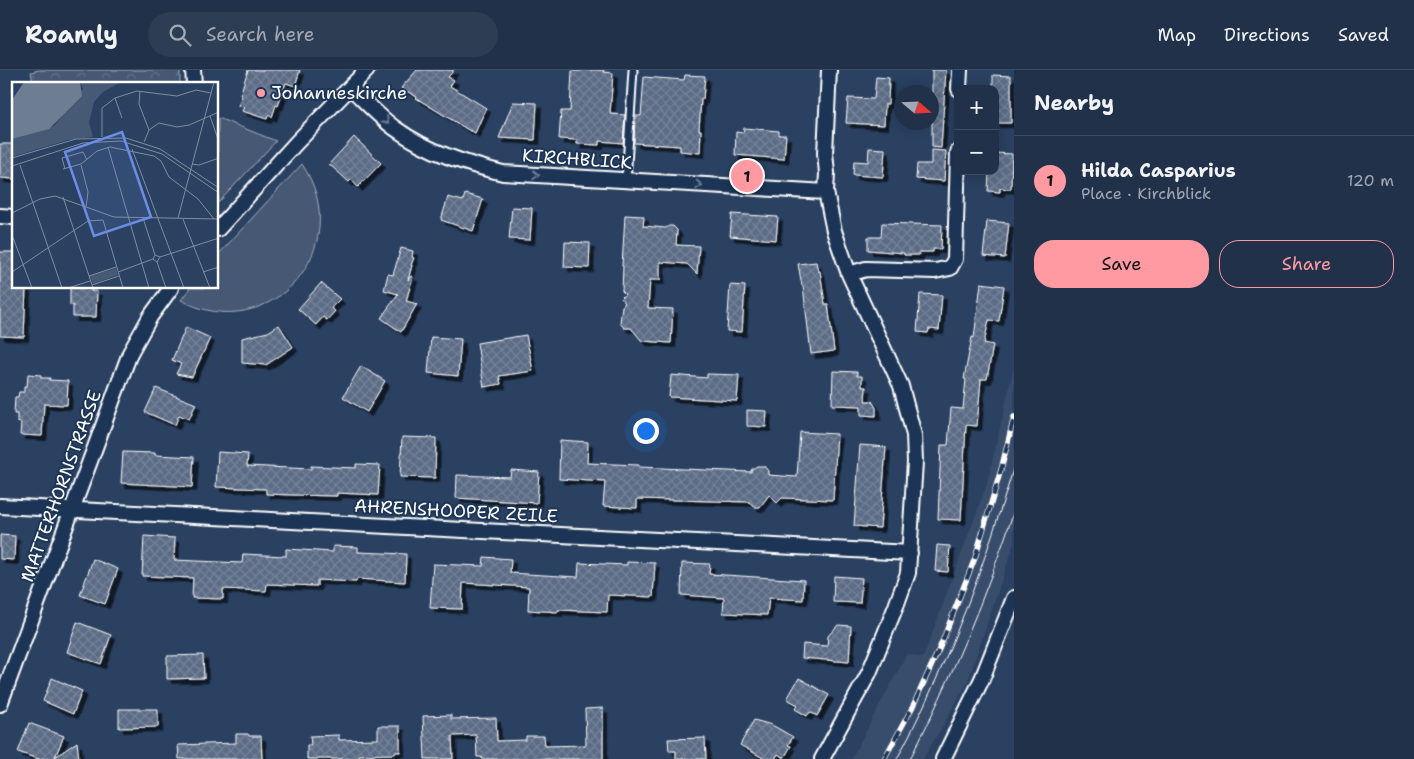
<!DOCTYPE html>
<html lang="en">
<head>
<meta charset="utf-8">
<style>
  body { margin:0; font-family:"Shantell Sans",sans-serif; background:#2d3d53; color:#f1f3f6 }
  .controls { position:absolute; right:15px; top:15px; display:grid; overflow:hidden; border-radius:10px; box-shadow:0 2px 12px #0003 }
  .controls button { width:45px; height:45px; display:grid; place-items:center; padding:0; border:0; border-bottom:1px solid #3d4c61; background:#203149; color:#f1f3f6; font:25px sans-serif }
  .compass { position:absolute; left:894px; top:15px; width:45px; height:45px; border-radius:50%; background:#203149; box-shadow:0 2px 12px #0003; rotate:109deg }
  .you { position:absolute; left:645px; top:360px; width:18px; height:18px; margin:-12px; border:4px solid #fff; border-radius:50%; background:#1a73e8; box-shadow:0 0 0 8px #1a73e833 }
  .badge { display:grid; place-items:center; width:32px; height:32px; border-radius:50%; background:#ff9aa2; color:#111; font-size:16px; font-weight:700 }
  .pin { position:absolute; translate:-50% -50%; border:2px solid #fff; box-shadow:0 1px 5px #0006 }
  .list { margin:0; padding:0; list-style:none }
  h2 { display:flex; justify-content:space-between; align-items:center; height:65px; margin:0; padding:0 20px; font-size:21px }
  h2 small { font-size:16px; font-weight:400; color:#a2a9b4 }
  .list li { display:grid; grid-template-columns:32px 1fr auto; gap:15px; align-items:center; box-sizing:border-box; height:90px; padding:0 20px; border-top:1px solid #3d4c61 }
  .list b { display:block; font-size:19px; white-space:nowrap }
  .list p { margin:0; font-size:16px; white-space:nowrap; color:#a2a9b4 }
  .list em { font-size:16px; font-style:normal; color:#a2a9b4 }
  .actions { display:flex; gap:10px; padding:15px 20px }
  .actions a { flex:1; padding:11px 0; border:1px solid #ff9aa2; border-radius:20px; text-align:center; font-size:18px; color:#ff9aa2 }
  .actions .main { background:#ff9aa2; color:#111 }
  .icon { flex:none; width:28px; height:28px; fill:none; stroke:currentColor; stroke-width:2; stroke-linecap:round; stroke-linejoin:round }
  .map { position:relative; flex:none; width:1014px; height:689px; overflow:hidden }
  header { display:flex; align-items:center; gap:30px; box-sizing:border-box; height:70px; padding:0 25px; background:#203149; border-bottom:1px solid #3d4c61 }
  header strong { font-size:24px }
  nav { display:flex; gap:28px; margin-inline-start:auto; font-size:18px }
  .search { width:350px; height:45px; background:#2d3d53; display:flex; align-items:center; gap:12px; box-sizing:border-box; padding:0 18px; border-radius:28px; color:#a2a9b4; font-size:19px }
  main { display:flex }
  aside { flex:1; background:#203149 }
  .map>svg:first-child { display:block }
  .built { fill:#394e6c }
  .green { fill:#465975; stroke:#a2acba }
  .park { fill:url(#park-crowns); stroke:#a2acba }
  .building { fill:url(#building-cross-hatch); stroke:#fff; filter:url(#shadow) }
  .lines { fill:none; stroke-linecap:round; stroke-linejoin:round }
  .service-casing { stroke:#fff; stroke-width:11 }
  .minor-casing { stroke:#fff; stroke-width:18 }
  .service { stroke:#1d3557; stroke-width:7 }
  .minor { stroke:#1d3557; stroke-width:14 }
  .tram { stroke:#fff; stroke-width:1 }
  .rail-casing { stroke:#fff; stroke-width:5.5 }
  .rail { stroke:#1d3557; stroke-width:4; stroke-dasharray:11; stroke-linecap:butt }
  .oneway { stroke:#6c7c92 }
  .poi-dot { fill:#ff9aa2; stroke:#1d3557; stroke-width:2 }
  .labels { text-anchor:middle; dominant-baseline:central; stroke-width:4; stroke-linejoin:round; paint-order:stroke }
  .poi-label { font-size:18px; fill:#fff; stroke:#1d3557; text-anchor:start }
  .street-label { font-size:18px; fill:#fff; stroke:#1d3557 }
  .inset-road { fill:none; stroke:#7f8da0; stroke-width:1 }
  .view { fill:#6c8ce6; fill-opacity:0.15; stroke:#6c8ce6; stroke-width:2.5 }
  .inset-edge { fill:none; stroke:#fff; stroke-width:2.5 }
</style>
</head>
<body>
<header>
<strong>Roamly</strong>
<div class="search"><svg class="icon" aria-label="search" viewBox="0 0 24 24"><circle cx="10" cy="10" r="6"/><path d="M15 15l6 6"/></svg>Search here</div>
<nav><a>Map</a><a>Directions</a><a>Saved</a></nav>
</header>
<main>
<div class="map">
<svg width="1014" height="689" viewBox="0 0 1014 689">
  <defs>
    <pattern id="park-crowns" width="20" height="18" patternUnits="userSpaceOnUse" patternTransform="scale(1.25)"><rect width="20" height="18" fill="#465975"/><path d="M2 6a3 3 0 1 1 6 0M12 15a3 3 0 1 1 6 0" fill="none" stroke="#62728a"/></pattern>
    <pattern id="building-cross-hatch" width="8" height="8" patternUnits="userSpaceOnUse" patternTransform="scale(1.25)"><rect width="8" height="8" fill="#5b6c86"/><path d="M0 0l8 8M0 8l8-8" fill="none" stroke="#748298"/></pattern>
    <filter id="shadow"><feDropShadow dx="4.5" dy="4.5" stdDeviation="0" flood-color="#0009"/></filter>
  </defs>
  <rect width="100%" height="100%" fill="#2a4161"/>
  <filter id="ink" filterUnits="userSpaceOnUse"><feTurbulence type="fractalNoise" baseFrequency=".02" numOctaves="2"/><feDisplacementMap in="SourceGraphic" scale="10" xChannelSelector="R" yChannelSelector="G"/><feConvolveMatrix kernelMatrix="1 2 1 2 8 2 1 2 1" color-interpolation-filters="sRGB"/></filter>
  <g filter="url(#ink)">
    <!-- built -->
    <path class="built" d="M 1014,297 L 1014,474 L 966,616 L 923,689 L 851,689 L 907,584 L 923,588 L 987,414 Z"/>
    <!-- green -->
    <path class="green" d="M 218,48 L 276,71 L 218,133 Z
      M 302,94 C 358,178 269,278 181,230 L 190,218 L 218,218 L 218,185 Z"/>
    <!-- park -->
    <path class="park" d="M 39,0 L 180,0 L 180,14 L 33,14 L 31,2 Z"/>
    <!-- building -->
    <path class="building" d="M 248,0 L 300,0 L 295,16 L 286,13 L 278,36 L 276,35 L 272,47 L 268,45 L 267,49 L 242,41 L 244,37 L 238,36 L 242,25 L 240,25 Z
      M 417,0 L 454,0 L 448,7 L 454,10 L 450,16 L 486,38 L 475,63 L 470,60 L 470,61 L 416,28 L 417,27 L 401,18 Z
      M 581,0 L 604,0 L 603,2 L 613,3 L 610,44 L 625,45 L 623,73 L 599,71 L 599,75 L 577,74 L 577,70 L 559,69 L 561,41 L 570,41 L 572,1 L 581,1 Z
      M 932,0 L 946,0 L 941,78 L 932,77 Z
      M 685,5 L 705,6 L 703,29 L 701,29 L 699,60 L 701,60 L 700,83 L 680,81 L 680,76 L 634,73 L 635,46 L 641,46 L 644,7 L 684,10 Z
      M 993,5 L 1011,6 L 1011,53 L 995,53 L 995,19 L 993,19 Z
      M 876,7 L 889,8 L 888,34 L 885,34 L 884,55 L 846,53 L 848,28 L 874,29 Z
      M 513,32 L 537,33 L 535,70 L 499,68 Z
      M 744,58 L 779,61 L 779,65 L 786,65 L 784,89 L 735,85 L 736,62 L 743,63 Z
      M 354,67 L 381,93 L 358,117 L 351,110 L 349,112 L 329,94 Z
      M 0,74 L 14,74 L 14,109 L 0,108 Z
      M 869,78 L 885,79 L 883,107 L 853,105 L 854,91 L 868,92 Z
      M 931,80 L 946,81 L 944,111 L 916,109 L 917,94 L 931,94 Z
      M 995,83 L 1012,84 L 1011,119 L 1000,118 L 1000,122 L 988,121 L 989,101 L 995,101 Z
      M 465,124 L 483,129 L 473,161 L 441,150 L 448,127 L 463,131 Z
      M 512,137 L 532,138 L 530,170 L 509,169 Z
      M 732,144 L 778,147 L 776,170 L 730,166 Z
      M 625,145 L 643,146 L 644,148 L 643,156 L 666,158 L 669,156 L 673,156 L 677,160 L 676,175 L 699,176 L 697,204 L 687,194 L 660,192 L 660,210 L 650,210 L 648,238 L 673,239 L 671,273 L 642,271 L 631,258 L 624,258 L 620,253 L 622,236 L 625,233 L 621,228 L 625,224 L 622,221 L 623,196 L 622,196 Z
      M 987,151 L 1009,153 L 1005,188 L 983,186 Z
      M 882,153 L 942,155 L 941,179 L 933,179 L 933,182 L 919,182 L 919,185 L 904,185 L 904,183 L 868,180 L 868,167 L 881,167 Z
      M 565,172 L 590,173 L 589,198 L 564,197 Z
      M 401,178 L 413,181 L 412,187 L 414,188 L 411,195 L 412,195 L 408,210 L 411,206 L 413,207 L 406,231 L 417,234 L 401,262 L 381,248 L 398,224 L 384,220 L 388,204 L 393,205 Z
      M 0,182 L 14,182 L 14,218 L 26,218 L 24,267 L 0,266 Z
      M 816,192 L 818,201 L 820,201 L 825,234 L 828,234 L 834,281 L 811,284 L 803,216 L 802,216 L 798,194 Z
      M 321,213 L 340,229 L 331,238 L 335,241 L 327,250 L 323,247 L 316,255 L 298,239 Z
      M 981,213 L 1004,216 L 999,251 L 989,250 L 984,273 L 993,275 L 987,309 L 981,309 L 977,356 L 966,355 L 961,450 L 938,449 L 941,375 L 948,375 L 951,338 L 963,339 L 966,309 L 964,309 L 972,267 L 974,268 Z
      M 730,215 L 745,216 L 742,262 L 727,261 Z
      M 70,218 L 92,218 L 91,221 L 97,221 L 96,247 L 73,247 L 73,235 L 70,235 Z
      M 920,224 L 942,225 L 939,260 L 929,259 L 928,263 L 917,262 Z
      M 279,255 L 293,277 L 266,295 L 242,293 L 242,268 L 268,262 Z
      M 186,257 L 210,268 L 192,307 L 176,304 L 181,294 L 172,290 Z
      M 526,265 L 533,301 L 499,306 L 501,314 L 484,317 L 477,273 Z
      M 431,267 L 461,269 L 458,306 L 428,303 Z
      M 361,296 L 385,311 L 367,342 L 343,327 Z
      M 833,301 L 857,302 L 857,306 L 862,306 L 862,317 L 866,317 L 865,331 L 872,331 L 876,338 L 876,346 L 861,345 L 861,336 L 832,335 Z
      M 28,304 L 41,305 L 41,308 L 50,308 L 49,310 L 68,311 L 67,335 L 44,334 L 42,366 L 20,365 L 21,353 L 17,352 L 17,344 L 14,344 L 15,327 L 18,327 L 19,322 L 24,322 L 24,316 L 27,316 Z
      M 707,304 L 739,305 L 737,331 L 669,327 L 671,305 L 707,308 Z
      M 156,318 L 196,334 L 189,349 L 179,345 L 175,355 L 145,342 Z
      M 747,340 L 767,341 L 766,357 L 747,356 Z
      M 800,362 L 837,364 L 833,430 L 782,428 L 777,433 L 769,425 L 760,437 L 755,437 L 749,432 L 637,429 L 637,438 L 603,436 L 605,412 L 559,409 L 560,370 L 588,372 L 587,393 L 639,395 L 639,397 L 751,402 L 751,400 L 757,396 L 764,396 L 768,401 L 768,405 L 797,407 Z
      M 402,367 L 436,368 L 435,408 L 400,407 Z
      M 860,375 L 886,377 L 880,458 L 854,456 Z
      M 123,382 L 155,383 L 155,385 L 194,387 L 192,417 L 121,413 Z
      M 218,382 L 248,384 L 247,396 L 311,399 L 311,396 L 356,398 L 356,394 L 380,395 L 378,425 L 337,423 L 337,426 L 292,425 L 266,424 L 266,419 L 216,417 Z
      M 511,400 L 539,402 L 537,433 L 456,428 L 457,405 L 510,407 Z
      M 0,465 L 15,466 L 14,490 L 0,489 Z
      M 144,466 L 175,468 L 174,490 L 242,493 L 243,484 L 286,486 L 286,479 L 333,482 L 333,476 L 358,477 L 358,482 L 406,484 L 405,512 L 357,509 L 356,512 L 317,510 L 317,516 L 267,514 L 266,521 L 223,519 L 223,529 L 192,528 L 193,508 L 142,506 Z
      M 937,475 L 950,476 L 948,502 L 935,501 Z
      M 484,487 L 511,489 L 510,503 L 578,507 L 579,493 L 627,495 L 627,492 L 655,493 L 653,527 L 608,525 L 607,542 L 558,540 L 558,542 L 528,540 L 529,517 L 463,513 L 462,539 L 430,538 L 433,494 L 483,496 Z
      M 93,489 L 118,499 L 105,534 L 80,525 Z
      M 682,493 L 710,494 L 709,504 L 804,510 L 803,530 L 769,528 L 767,545 L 723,543 L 724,528 L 681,525 Z
      M 834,506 L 862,508 L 860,533 L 833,532 Z
      M 77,552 L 111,565 L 101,594 L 67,582 Z
      M 838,555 L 851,556 L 849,592 L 802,588 L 803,574 L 827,576 L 828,566 Z
      M 203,585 L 204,608 L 167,609 L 167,586 Z
      M 52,608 L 82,621 L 73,644 L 43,631 Z
      M 799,608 L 829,625 L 817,646 L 810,642 L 807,646 L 795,639 L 798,635 L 787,629 Z
      M 603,638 L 603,689 L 482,689 L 482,687 L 477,687 L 476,665 L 452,666 L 453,689 L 425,689 L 423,646 L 451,645 L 451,649 L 496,648 L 497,671 L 526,670 L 526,666 L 544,666 L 545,676 L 586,675 L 585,639 Z
      M 119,639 L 158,639 L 158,657 L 119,658 Z
      M 754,650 L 772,655 L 793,667 L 788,675 L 791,676 L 784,688 L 778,684 L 775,689 L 765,689 L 740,675 Z
      M 29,653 L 64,666 L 55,687 L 77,672 L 79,689 L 38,689 L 18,682 Z
      M 378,656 L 400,656 L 400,682 L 395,682 L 395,684 L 359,685 L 359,689 L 307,689 L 307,675 L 311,675 L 310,666 L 339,665 L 339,670 L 378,669 Z
      M 236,664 L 248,664 L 249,666 L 261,666 L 262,689 L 179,689 L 178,675 L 236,673 Z
      M 705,668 L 706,689 L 676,689 L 676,681 L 669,681 L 668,669 Z"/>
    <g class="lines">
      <defs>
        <path id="service" d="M 626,111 L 633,0"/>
        <path id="minor" d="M 193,0 L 194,14
          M 351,18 C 365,31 380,48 396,59 C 428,82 466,94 503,103 L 826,122
          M 959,19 L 960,0
          M 0,146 L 14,147
          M 218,159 L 296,73 L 367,0
          M 849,204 L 866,199 L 935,201 L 950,198 L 955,189 L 958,82
          M 0,436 L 910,483
          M 0,634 L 130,283 L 150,247 L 171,218
          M 822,689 L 869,603 L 896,536 L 908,503 L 915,392 L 914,365 L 901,316 L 849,204 L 834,161 L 826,122 L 827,103 L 825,83 L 829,0
          M 943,689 L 982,609 L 1014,528"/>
      </defs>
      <!-- service casing -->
      <use href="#service" class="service-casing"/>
      <!-- minor casing -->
      <use href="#minor" class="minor-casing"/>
      <!-- service -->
      <use href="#service" class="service"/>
      <!-- minor -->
      <use href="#minor" class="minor"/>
      <!-- tram -->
      <path class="tram" d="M 897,689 C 938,612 971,533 997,450 C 1003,432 1009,414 1014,396
        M 910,689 C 951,609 986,526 1014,441"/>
      <defs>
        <path id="rail" d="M 884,689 L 912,638 L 940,577 L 975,488 L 1002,396 L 1014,347"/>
      </defs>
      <!-- rail casing -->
      <use href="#rail" class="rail-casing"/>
      <!-- rail -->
      <use href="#rail" class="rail"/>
    </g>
    <!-- one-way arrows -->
    <defs><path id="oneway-chevron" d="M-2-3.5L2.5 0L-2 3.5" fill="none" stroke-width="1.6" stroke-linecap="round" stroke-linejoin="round" transform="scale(1.25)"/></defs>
    <g class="oneway">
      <use href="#oneway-chevron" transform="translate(386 51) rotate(42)"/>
      <use href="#oneway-chevron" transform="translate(536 105) rotate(4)"/>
      <use href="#oneway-chevron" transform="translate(699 115) rotate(3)"/>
    </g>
  </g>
  <!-- markers -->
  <circle class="poi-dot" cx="261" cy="23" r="5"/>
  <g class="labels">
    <!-- poi labels -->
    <g class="poi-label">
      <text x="271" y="23">Johanneskirche</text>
    </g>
    <!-- street labels -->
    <g class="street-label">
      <text transform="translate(577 89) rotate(4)">KIRCHBLICK</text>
      <text transform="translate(61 416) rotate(-70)">MATTERHORNSTRASSE</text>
      <text transform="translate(456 441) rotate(3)">AHRENSHOOPER ZEILE</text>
    </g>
  </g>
  <!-- overview -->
  <g transform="translate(12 12)">
    <rect width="206" height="206" fill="#2a4161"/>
    <path d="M 68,0 L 109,0 L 91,10 L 82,20 L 77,41 L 81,55 L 56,58 L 0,75 L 0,57 L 42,44 L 71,7 ZM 104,186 L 106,193 L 81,202 L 78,194 Z" fill="#465975"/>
    <path d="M 12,0 L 68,0 L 70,14 L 37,47 L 0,57 L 0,18 Z" fill="#6d7d92"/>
    <path class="inset-road" d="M 128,9 L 127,22 L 137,48 L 132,60M 103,16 L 110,36M 198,34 L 207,60M 137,48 L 147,41 L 165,45 L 177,43 L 207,30M 90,55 L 90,26 L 103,16 L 125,9 L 165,14 L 184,8 L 199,11M 96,65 L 137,206M 120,67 L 172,206M 0,76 L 64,57 L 114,56 L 148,67 L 207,106M 180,82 L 187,83 L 207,76M 8,83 L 50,206M 69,83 L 76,110 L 74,125M 0,84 L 71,61 L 109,59 L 150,72 L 207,111M 51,87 L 69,82 L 85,69 L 98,65 L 142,74 L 149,79 L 157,95 L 186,117 L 202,137M 53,87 L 50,76 L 71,70 L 75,78M 51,115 L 81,206M 0,131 L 28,117 L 43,114 L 102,135 L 207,137M 131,136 L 143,173M 166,136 L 202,0M 171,137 L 198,206M 91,138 L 111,206M 0,153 L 20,206M 141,177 L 145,180 L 148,175 L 207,156M 145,180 L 154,206M 0,190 L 76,139 L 91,138M 106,190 L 141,177 L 143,173 L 148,175M 191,190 L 207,185M 77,194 L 104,185M 80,203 L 107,194M 56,206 L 78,199"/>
    <path class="view" d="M 110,50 L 139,135 L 82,154 L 53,70 Z"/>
    <rect width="206" height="206" class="inset-edge"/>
  </g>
</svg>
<div class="controls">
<button>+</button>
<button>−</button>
</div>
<svg class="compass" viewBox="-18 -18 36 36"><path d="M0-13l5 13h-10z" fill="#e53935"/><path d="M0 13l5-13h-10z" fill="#a2a9b4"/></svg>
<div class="you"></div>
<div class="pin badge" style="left:747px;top:106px">1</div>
</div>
<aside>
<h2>Nearby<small></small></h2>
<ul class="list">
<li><span class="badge">1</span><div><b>Hilda Casparius</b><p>Place · Kirchblick</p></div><em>120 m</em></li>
</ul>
<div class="actions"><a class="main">Save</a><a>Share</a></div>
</aside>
</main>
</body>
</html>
